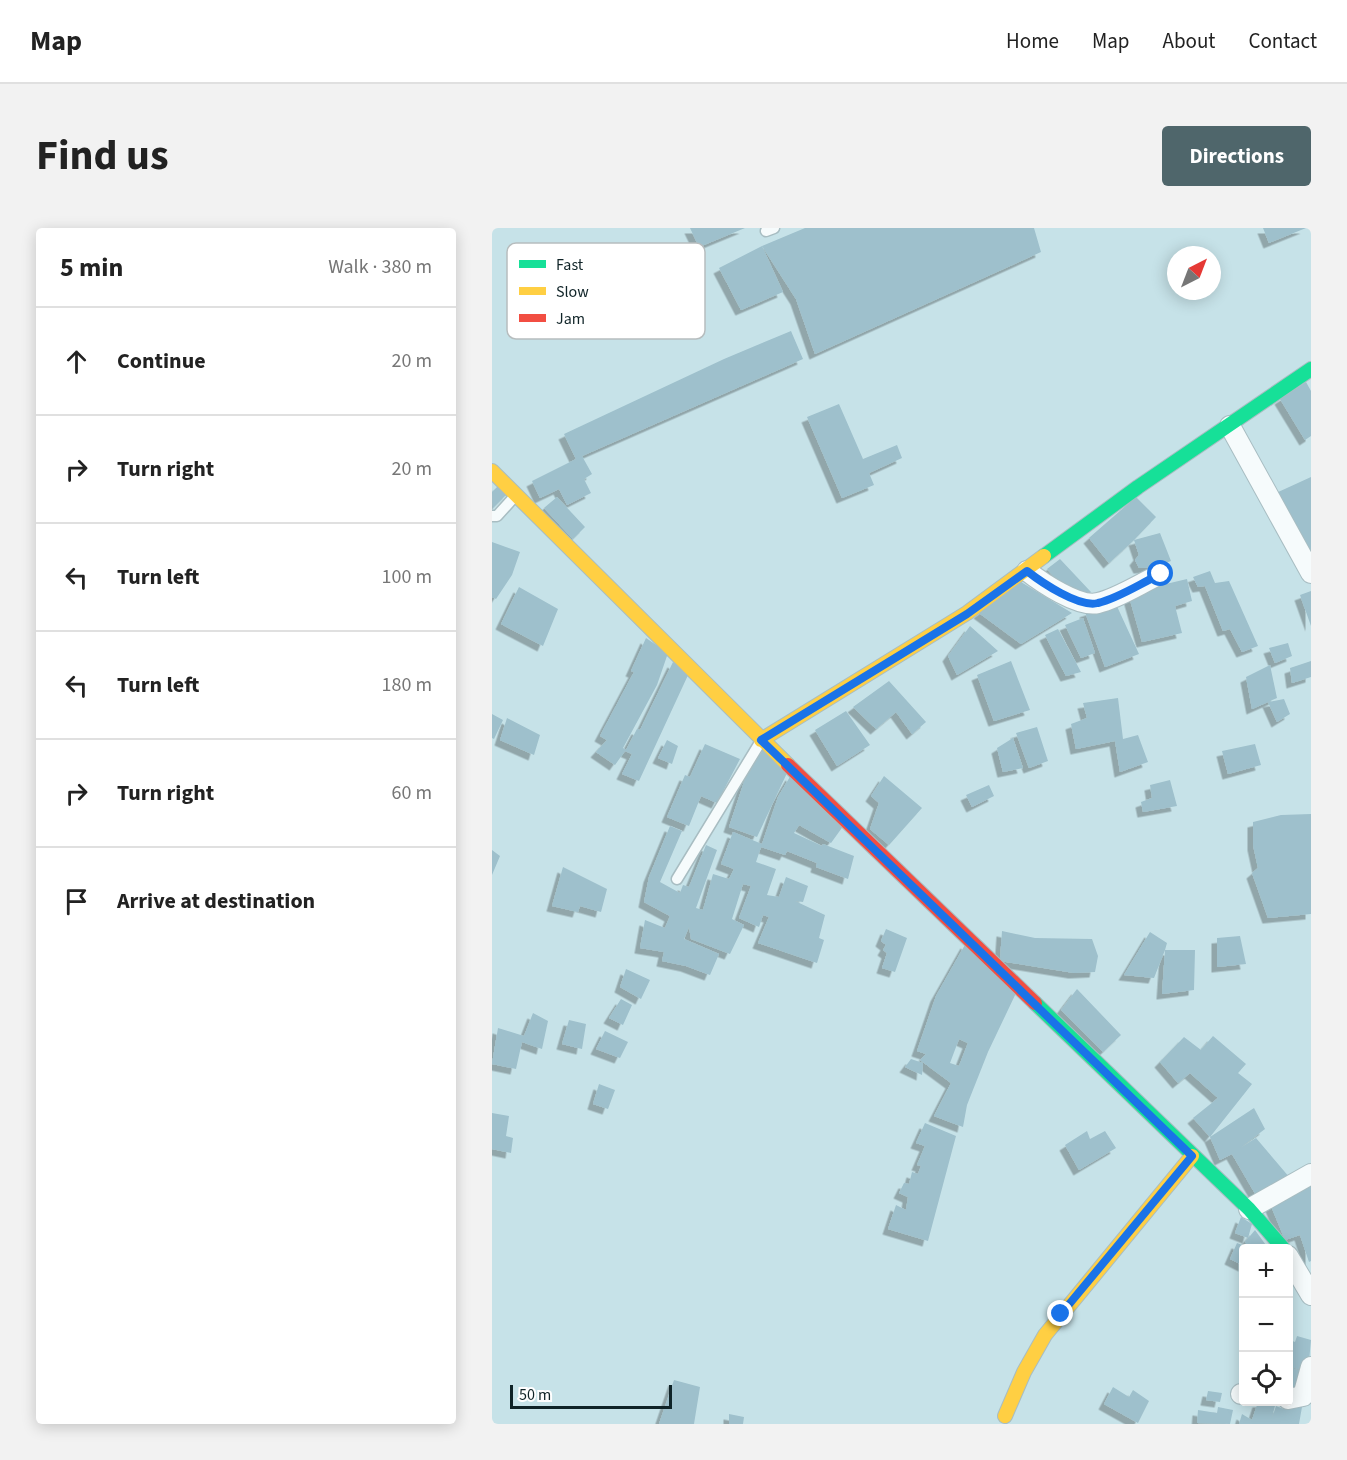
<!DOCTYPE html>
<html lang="en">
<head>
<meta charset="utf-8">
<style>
  body { margin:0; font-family:"Source Sans 3",sans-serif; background:#f2f2f2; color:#222 }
  .controls { position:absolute; right:18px; bottom:18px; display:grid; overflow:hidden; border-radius:6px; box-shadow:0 3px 15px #0003 }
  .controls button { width:54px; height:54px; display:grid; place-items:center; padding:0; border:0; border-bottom:2px solid #e0e0e0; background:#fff; color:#222; font:30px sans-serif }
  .compass { position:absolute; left:675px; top:18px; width:54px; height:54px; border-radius:50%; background:#fff; box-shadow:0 3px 15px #0003; rotate:42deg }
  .scale { position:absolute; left:18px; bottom:15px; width:162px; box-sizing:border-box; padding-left:6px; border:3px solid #0f2327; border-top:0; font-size:16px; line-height:21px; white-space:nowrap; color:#0f2327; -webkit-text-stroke:4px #fff; paint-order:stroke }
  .stop { position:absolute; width:18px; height:18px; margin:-14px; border:4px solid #1a73e8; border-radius:50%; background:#fff }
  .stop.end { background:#1a73e8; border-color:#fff; box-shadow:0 2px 6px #0008 }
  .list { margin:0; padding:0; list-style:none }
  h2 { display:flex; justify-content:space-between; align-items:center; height:78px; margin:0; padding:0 24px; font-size:26px }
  h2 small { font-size:20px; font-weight:400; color:#767676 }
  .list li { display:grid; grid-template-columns:39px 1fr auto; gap:18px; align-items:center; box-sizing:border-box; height:108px; padding:0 24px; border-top:2px solid #e0e0e0 }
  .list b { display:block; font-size:22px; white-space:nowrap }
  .list em { font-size:20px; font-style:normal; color:#767676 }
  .icon { flex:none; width:33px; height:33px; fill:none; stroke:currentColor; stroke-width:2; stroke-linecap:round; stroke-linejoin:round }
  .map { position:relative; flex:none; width:819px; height:1196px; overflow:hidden; border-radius:6px }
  header { display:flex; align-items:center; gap:36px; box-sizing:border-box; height:84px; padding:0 30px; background:#fff; border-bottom:2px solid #e0e0e0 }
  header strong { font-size:28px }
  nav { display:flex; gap:33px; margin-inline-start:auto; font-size:21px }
  .intro { display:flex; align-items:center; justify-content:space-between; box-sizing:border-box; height:144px; padding:0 36px }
  h1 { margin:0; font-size:42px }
  .button { padding:15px 27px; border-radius:6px; background:#4f666b; color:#fff; font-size:21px; font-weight:700 }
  main { display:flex; gap:36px; padding:0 36px }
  aside { flex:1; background:#fff; border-radius:6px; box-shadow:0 3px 15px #0003 }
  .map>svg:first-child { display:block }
  .building { fill:#9ec0cc; fill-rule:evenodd; filter:url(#shadow) }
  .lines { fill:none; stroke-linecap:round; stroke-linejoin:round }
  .lane-casing { stroke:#a8bdc2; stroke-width:13 }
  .street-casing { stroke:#a8bdc2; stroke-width:22 }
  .fast-casing { stroke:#a8bdc2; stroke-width:16 }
  .slow-casing { stroke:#a8bdc2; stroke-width:16 }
  .jam-casing { stroke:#a8bdc2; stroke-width:16 }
  .lane { stroke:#f6fbfc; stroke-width:10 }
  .street { stroke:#f6fbfc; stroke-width:20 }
  .fast { stroke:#16e098; stroke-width:14 }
  .slow { stroke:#ffcf43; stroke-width:14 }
  .jam { stroke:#f24e42; stroke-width:14 }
  .route { stroke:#1a73e8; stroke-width:8 }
  .key { fill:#fff; stroke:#b7bdbe; stroke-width:1.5 }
  .key-label { font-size:16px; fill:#0f2327 }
</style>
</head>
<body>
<header>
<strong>Map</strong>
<nav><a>Home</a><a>Map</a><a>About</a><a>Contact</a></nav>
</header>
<div class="intro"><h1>Find us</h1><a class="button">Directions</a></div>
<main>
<aside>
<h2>5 min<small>Walk · 380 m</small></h2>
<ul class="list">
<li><svg class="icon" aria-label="ahead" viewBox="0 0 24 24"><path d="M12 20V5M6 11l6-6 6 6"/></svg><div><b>Continue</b></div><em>20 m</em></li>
<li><svg class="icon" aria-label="right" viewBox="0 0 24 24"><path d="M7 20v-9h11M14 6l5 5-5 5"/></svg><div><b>Turn right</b></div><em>20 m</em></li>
<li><svg class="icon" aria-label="left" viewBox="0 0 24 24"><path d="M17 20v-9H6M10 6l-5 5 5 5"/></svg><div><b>Turn left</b></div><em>100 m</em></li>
<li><svg class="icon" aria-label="left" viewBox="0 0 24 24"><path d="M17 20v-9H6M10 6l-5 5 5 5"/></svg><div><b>Turn left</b></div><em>180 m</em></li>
<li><svg class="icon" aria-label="right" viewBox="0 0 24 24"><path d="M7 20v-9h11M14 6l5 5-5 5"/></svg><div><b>Turn right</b></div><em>60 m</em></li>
<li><svg class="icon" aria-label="arrive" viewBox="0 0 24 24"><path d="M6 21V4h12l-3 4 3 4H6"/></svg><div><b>Arrive at destination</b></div></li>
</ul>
</aside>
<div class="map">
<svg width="819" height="1196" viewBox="0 0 819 1196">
  <defs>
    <filter id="shadow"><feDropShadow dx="-5.5" dy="5.5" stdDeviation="0" flood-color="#0004"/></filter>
  </defs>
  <rect width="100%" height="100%" fill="#c6e2e8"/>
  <!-- building -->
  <path class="building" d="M 198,0 L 253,0 L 207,19 Z
    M 313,0 L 542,0 L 549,24 L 323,126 L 304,71 L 270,18 L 291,64 L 249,82 L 227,40 L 270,18 Z
    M 771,0 L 814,0 L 777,15 Z
    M 299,103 L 311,131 L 90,228 L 100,246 L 92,251 L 99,265 L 75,277 L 67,261 L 48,270 L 40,253 L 84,231 L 72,206 L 232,131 Z
    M 814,154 L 819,163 L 819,208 L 813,212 L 788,171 Z
    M 347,176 L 371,231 L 405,217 L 410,230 L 377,245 L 382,257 L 350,270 L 315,189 Z
    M 819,249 L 819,330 L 784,265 Z
    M 7,257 L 16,265 L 1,280 L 0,264 Z
    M 65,269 L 93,299 L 81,311 L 52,280 Z
    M 644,269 L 664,289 L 642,312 L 668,305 L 679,333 L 664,339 L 647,340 L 643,332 L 647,327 L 642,312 L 617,335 L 597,310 Z
    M 0,314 L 28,324 L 20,347 L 4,371 L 0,369 Z
    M 568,331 L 599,364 L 592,370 L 571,359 L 555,341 Z
    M 718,343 L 723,355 L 737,353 L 766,418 L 750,424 L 738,401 L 731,403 L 713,358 L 706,359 L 701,349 Z
    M 695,351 L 700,373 L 683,378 L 690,405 L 650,414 L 636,365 Z
    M 529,354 L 580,385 L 529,416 L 487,385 Z
    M 27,359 L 66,381 L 51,418 L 9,396 Z
    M 819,363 L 819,398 L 808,367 Z
    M 623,374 L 647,426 L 613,439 L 593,384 Z
    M 591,390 L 603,425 L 589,430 L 573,397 Z
    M 478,398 L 506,423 L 465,447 L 456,428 Z
    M 566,401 L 589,444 L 574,448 L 553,407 Z
    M 154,410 L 176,425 L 165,457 L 131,520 L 134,522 L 145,501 L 148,502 L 181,434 L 197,445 L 147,553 L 130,546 L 140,526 L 133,523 L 123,537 L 104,524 L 115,512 L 108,508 L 142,444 L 139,443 Z
    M 796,415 L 800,428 L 783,435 L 777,420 Z
    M 519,433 L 538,482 L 502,493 L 485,447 Z
    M 819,433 L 819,449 L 800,455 L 798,440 Z
    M 778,437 L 785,470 L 760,481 L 754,449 Z
    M 397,453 L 434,494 L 420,506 L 404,484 L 384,501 L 361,479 Z
    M 626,470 L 631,511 L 646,507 L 656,534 L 628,544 L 623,513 L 584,521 L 579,496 L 595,490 L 591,475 Z
    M 792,471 L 798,486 L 785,494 L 776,474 Z
    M 354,483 L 378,517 L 345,538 L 323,502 Z
    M 0,486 L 11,492 L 2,511 L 0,510 Z
    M 15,490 L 48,507 L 42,527 L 8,512 Z
    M 545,499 L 556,533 L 537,540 L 524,505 Z
    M 521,510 L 531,540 L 511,544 L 505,520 Z
    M 175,512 L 186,518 L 180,536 L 166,530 Z
    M 213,516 L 248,531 L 225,575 L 209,568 L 197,598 L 175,589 L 193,547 L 198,549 Z
    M 763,516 L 769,537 L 736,546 L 730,523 Z
    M 272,520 L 296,543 L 265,609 L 237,599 L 253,551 Z
    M 299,547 L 352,597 L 339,615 L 307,597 L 302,605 L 330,618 L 331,616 L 362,628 L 356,651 L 324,639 L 325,635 L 295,623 L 293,627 L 269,619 L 264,634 L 284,641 L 275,667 L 287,669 L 294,649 L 316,658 L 311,674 L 303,673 L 333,687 L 327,710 L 332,712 L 325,735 L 266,715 L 277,689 L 271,687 L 267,699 L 247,690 L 259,658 L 251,656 L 240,691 L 252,697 L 238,726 L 199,711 L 197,699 L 192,711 L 227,726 L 218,747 L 194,738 L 170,733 L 172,724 L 148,720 L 153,692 L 173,700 L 178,688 L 152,674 L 157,649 L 178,598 L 190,603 L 168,654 L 188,665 L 191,657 L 197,659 L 214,617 L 225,622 L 204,680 L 211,682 L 221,646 L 237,651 L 242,641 L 229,636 L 241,604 L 270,616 L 286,569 Z
    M 392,548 L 430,580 L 397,617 L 378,601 L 387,575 L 379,568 Z
    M 678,552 L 685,578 L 651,584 L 649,574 L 660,570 L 658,557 Z
    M 497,557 L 502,568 L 480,579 L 474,567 Z
    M 819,586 L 819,686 L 776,690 L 760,645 L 766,640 L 761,617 L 761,594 L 789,587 Z
    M 0,622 L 8,628 L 0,647 Z
    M 71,639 L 115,661 L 109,684 L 88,678 L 86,684 L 60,678 Z
    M 394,701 L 415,710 L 403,744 L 390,740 L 395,725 L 391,722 L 394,717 L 389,713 Z
    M 510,703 L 543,710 L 600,711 L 606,728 L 603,744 L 582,745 L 508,733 Z
    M 658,704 L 675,715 L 673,722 L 703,722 L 702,762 L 670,766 L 673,722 L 662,750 L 632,747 Z
    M 748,708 L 754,736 L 725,739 L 725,710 Z
    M 474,715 L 525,763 L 496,824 L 475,877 L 471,899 L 442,888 L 459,855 L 428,832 L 434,826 L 425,823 L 444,768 ZM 467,811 L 476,815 L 467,838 L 458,835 Z
    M 134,741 L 158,752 L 149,771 L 128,759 Z
    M 585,761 L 629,807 L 611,824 L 569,782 Z
    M 129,771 L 140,777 L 131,797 L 117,790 Z
    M 41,785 L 56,793 L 50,821 L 30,814 L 24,841 L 0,836 L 6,800 L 32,808 Z
    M 77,792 L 94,796 L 90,821 L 70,816 Z
    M 113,803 L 136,814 L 128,830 L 104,821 Z
    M 721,808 L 754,836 L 746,845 L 760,856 L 718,909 L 701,890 L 726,870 L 698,845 L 686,855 L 668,834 L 692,809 L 709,822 Z
    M 419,831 L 431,835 L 430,847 L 413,839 Z
    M 107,856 L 123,862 L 116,881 L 101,876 Z
    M 762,880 L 773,901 L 748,920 L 764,910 L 798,950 L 765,969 L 740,926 L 728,932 L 718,909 Z
    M 0,885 L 17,888 L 14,908 L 21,910 L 19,925 L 0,921 Z
    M 433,895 L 464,908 L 436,1013 L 396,1001 L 404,977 L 414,982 L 416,969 L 407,965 L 412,955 L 417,956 L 420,944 L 426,946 L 429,938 L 425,937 L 433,918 L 424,915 Z
    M 595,903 L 598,911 L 613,903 L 624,920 L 587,942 L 573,917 Z
    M 819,956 L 819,1033 L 817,1034 L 808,1007 L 793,1012 L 779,978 Z
    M 749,989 L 760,996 L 756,1010 L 743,1005 Z
    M 763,1002 L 776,1020 L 752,1020 L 752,1038 L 738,1031 L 745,1015 L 758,1020 L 753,1014 Z
    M 805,1108 L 819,1112 L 816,1144 L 796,1138 L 796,1112 L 803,1114 Z
    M 796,1139 L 816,1145 L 811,1164 L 796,1161 Z
    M 182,1152 L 208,1159 L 202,1196 L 167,1196 Z
    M 621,1159 L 637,1169 L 641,1162 L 657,1173 L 646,1195 L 612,1176 Z
    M 716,1163 L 730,1165 L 728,1174 L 714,1172 Z
    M 766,1174 L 784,1174 L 779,1193 L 784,1178 L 791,1181 L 792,1174 L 810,1179 L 807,1196 L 747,1196 L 750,1186 L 760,1192 Z
    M 726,1179 L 741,1182 L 738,1196 L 705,1195 L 706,1182 L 725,1185 Z
    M 237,1186 L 252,1189 L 251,1196 L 237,1196 Z"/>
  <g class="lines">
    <defs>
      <path id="lane" d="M 274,3 L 282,0
        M 0,288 L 5,288 L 24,267
        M 185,651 L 269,513"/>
      <path id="street" d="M 738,198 L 819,345
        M 535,343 C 549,354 587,380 606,375 C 627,370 649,355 669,346
        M 757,981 L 819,946
        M 796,1028 L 819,1067
        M 749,1166 L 752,1166
        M 796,1171 L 811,1168 L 819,1139"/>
      <path id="fast" d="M 552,328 L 646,259 L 819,141
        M 543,775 L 757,981 L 791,1020"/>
      <path id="slow" d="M 0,243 L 296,537
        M 269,512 L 475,385 L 552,328
        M 513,1188 L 532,1144 L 553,1107 L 700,928"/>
      <path id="jam" d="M 296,537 L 543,775"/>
    </defs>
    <!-- lane casing -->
    <use href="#lane" class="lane-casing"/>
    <!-- street casing -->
    <use href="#street" class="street-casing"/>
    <!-- fast casing -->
    <use href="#fast" class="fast-casing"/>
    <!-- slow casing -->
    <use href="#slow" class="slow-casing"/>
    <!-- jam casing -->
    <use href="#jam" class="jam-casing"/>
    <!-- lane -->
    <use href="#lane" class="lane"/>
    <!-- street -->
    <use href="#street" class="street"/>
    <!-- fast -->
    <use href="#fast" class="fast"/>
    <!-- slow -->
    <use href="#slow" class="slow"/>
    <!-- jam -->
    <use href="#jam" class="jam"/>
  </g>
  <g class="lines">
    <!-- route -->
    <path class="route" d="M 569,1086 L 700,928 L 269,512 L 475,386 L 535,343 C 549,354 587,380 606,375 C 627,370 649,355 669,346"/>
  </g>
  <!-- legend -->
  <rect x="15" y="15" width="198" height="96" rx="9" class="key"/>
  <rect x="27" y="32" width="27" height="8" fill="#16e098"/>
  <rect x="27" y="59" width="27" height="8" fill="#ffcf43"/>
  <rect x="27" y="86" width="27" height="8" fill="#f24e42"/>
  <g class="key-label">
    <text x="64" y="42">Fast</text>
    <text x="64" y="69">Slow</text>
    <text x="64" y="96">Jam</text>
  </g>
</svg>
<div class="controls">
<button>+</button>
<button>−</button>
<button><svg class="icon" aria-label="locate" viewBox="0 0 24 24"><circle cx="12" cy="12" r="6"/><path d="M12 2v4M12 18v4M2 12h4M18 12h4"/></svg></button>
</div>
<svg class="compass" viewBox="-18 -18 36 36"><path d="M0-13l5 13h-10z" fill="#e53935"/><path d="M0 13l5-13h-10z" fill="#767676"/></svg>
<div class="scale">50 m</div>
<div class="stop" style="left:669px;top:346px"></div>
<div class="stop end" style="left:569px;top:1086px"></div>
</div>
</main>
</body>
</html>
